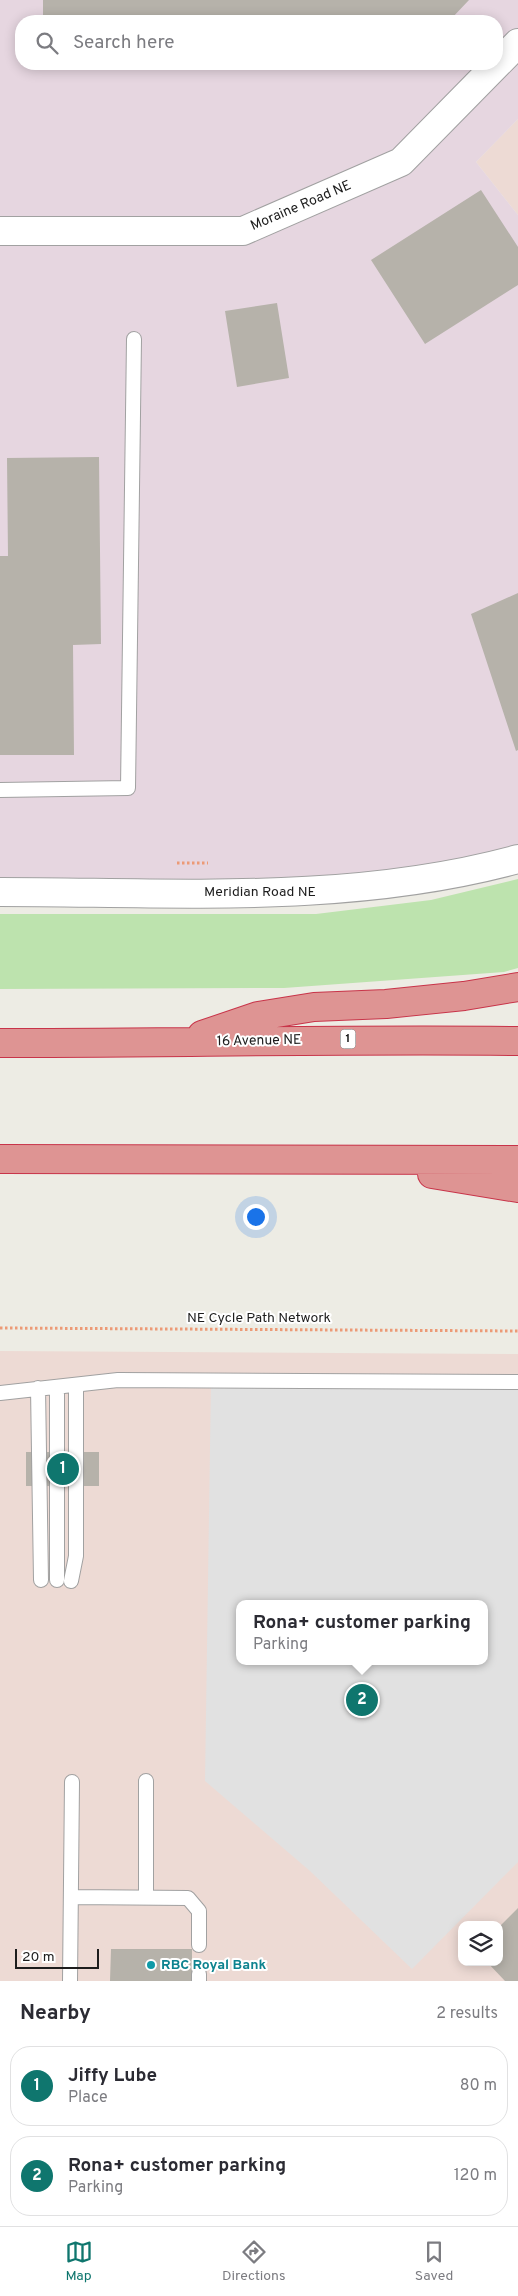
<!DOCTYPE html>
<html lang="en">
<head>
<meta charset="utf-8">
<style>
  body { margin:0; font-family:Overpass,sans-serif; background:#f2f2f3; color:#2b2b33 }
  .controls { position:absolute; right:15px; bottom:15px; display:grid; overflow:hidden; border-radius:10px; box-shadow:0 2px 12px #0003 }
  .controls button { width:45px; height:45px; display:grid; place-items:center; padding:0; border:0; border-bottom:1px solid #e1e1e2; background:#fff; color:#2b2b33; font:25px sans-serif }
  .scale { position:absolute; left:15px; bottom:12px; width:84px; box-sizing:border-box; padding-left:5px; border:2px solid #1d1d1d; border-top:0; font-size:14px; line-height:18px; white-space:nowrap; color:#1d1d1d; -webkit-text-stroke:4px #fff; paint-order:stroke }
  .you { position:absolute; left:255px; top:1216px; width:18px; height:18px; margin:-12px; border:4px solid #fff; border-radius:50%; background:#1a73e8; box-shadow:0 0 0 8px #1a73e833 }
  .badge { display:grid; place-items:center; width:32px; height:32px; border-radius:50%; background:#0f766e; color:#fff; font-size:16px; font-weight:700 }
  .pin { position:absolute; translate:-50% -50%; border:2px solid #fff; box-shadow:0 1px 5px #0006 }
  .popup { position:absolute; left:236px; top:1600px; width:252px; height:65px; box-sizing:border-box; display:grid; place-content:center; border-radius:10px; background:#fff; filter:drop-shadow(0 1px 4px #0005); font-size:16px; white-space:nowrap; color:#7c7c81 }
  .popup b { font-size:19px; color:#2b2b33 }
  .popup::after { content:''; position:absolute; left:50%; top:100%; margin-left:-10px; border:10px solid transparent; border-top-color:#fff }
  .list { margin:0; padding:0; list-style:none }
  h2 { display:flex; justify-content:space-between; align-items:center; height:65px; margin:0; padding:0 20px; font-size:21px }
  h2 small { font-size:16px; font-weight:400; color:#7c7c81 }
  .list li { display:grid; grid-template-columns:32px 1fr auto; gap:15px; align-items:center; box-sizing:border-box; height:80px; margin:0 10px 10px; padding:0 10px; border:1px solid #e1e1e2; border-radius:20px }
  .list b { display:block; font-size:19px; white-space:nowrap }
  .list p { margin:0; font-size:16px; white-space:nowrap; color:#7c7c81 }
  .list em { font-size:16px; font-style:normal; color:#7c7c81 }
  .icon { flex:none; width:28px; height:28px; fill:none; stroke:currentColor; stroke-width:2; stroke-linecap:round; stroke-linejoin:round }
  .map { position:relative; flex:none; width:518px; height:1981px; overflow:hidden }
  .search { position:absolute; background:#fff; box-shadow:0 2px 12px #0003; left:15px; right:15px; top:15px; height:55px; display:flex; align-items:center; gap:12px; box-sizing:border-box; padding:0 18px; border-radius:20px; color:#7c7c81; font-size:19px }
  .sheet { height:245px; background:#fff }
  nav { display:flex; justify-content:space-around; align-items:center; box-sizing:border-box; height:70px; border-top:1px solid #e1e1e2; background:#fff; font-size:14px; color:#7c7c81 }
  nav a { display:grid; justify-items:center; gap:2px }
  nav .on { color:#0f766e }
  .map>svg:first-child { display:block }
  .commercial { fill:#eddad4; fill-rule:evenodd }
  .industrial { fill:#e6d6e0; fill-rule:evenodd }
  .grass { fill:#bde3ae }
  .parking { fill:#e1e1e1; fill-rule:evenodd }
  .building { fill:#b6b2aa }
  .lines { fill:none; stroke-linecap:round; stroke-linejoin:round }
  .service-casing { stroke:#a1a1a1; stroke-width:16 }
  .minor-casing { stroke:#a1a1a1; stroke-width:30 }
  .motorway-casing { stroke:#c83449; stroke-width:30 }
  .path { stroke:#ec9a76; stroke-width:3; stroke-dasharray:2.5 2.5; stroke-linecap:butt }
  .service { stroke:#fff; stroke-width:14 }
  .minor { stroke:#fff; stroke-width:28 }
  .motorway { stroke:#de9493; stroke-width:28 }
  .culture-dot { fill:#0f9aa8; stroke:#fff; stroke-width:2 }
  .labels { text-anchor:middle; dominant-baseline:central; stroke-width:4; stroke-linejoin:round; paint-order:stroke }
  .shield { fill:#fff; stroke:#616161; stroke-width:1 }
  .shield-label { font-size:12px; font-weight:bold; fill:#1d1d1d }
  .street-label { font-size:14px; fill:#1d1d1d; stroke:#fff }
  .culture-label { font-size:14px; font-weight:bold; fill:#0d838f; stroke:#fff; text-anchor:start }
</style>
</head>
<body>
<div class="map">
<svg width="518" height="1981" viewBox="0 0 518 1981">
  <rect width="100%" height="100%" fill="#edece4"/>
  <!-- commercial -->
  <path class="commercial" d="M 518,119 L 518,215 L 476,162 Z
    M 0,1351 L 518,1354 L 518,1981 L 0,1981 ZM 240,1604 L 484,1604 L 484,1661 L 240,1661 ZM 462,1925 L 499,1925 L 499,1962 L 462,1962 Z"/>
  <!-- industrial -->
  <path class="industrial" d="M 0,0 L 518,0 L 518,119 L 476,162 L 518,215 L 518,859 L 400,883 L 0,891 ZM 21,21 L 497,21 L 497,64 L 21,64 Z"/>
  <!-- grass -->
  <path class="grass" d="M 518,879 L 518,968 L 504,972 L 284,988 L 0,989 L 0,914 L 316,914 L 431,900 Z"/>
  <!-- parking -->
  <path class="parking" d="M 211,1381 L 518,1382 L 518,1862 L 412,1969 L 310,1871 L 205,1781 ZM 240,1604 L 484,1604 L 484,1661 L 240,1661 Z"/>
  <!-- building -->
  <path class="building" d="M 43,0 L 469,0 L 451,19 L 43,19 Z
    M 481,190 L 518,247 L 518,285 L 425,344 L 371,260 Z
    M 277,303 L 289,378 L 237,387 L 225,311 Z
    M 99,457 L 101,644 L 73,645 L 74,755 L 0,755 L 0,556 L 8,556 L 7,458 Z
    M 518,593 L 518,750 L 516,751 L 471,614 Z
    M 26,1452 L 99,1452 L 99,1486 L 26,1486 Z
    M 518,1908 L 518,1981 L 505,1981 L 487,1962 L 499,1962 L 499,1927 Z
    M 111,1949 L 192,1949 L 192,1981 L 110,1981 Z"/>
  <g class="lines">
    <defs>
      <path id="service" d="M 0,790 L 128,788 L 134,339
        M 57,1387 L 57,1580
        M 38,1388 L 41,1580
        M 0,1393 L 118,1380 L 518,1382
        M 71,1581 L 76,1556 L 76,1385
        M 71,1897 L 188,1898 L 199,1911 L 199,1945
        M 146,1897 L 146,1781
        M 199,1974 L 199,1981
        M 70,1981 L 72,1782"/>
      <path id="minor" d="M 0,231 L 243,231 L 401,162 L 518,43
        M 0,892 C 173,892 350,905 518,859"/>
      <path id="motorway" d="M 202,1035 L 258,1016 L 314,1007 L 386,1004 L 464,996 L 518,987
        M 0,1043 C 173,1043 345,1039 518,1041
        M 0,1159 L 518,1160
        M 432,1174 L 518,1188"/>
    </defs>
    <!-- service casing -->
    <use href="#service" class="service-casing"/>
    <!-- minor casing -->
    <use href="#minor" class="minor-casing"/>
    <!-- motorway casing -->
    <use href="#motorway" class="motorway-casing"/>
    <!-- path -->
    <path class="path" d="M 177,863 L 208,863
      M 0,1328 L 518,1331"/>
    <!-- service -->
    <use href="#service" class="service"/>
    <!-- minor -->
    <use href="#minor" class="minor"/>
    <!-- motorway -->
    <use href="#motorway" class="motorway"/>
  </g>
  <!-- markers -->
  <circle class="culture-dot" cx="151" cy="1965" r="5"/>
  <g class="labels">
    <!-- shield labels -->
    <rect class="shield" x="340.5" y="1029.5" width="15" height="19" rx="4"/>
    <g class="shield-label">
      <text x="348" y="1039">1</text>
    </g>
    <!-- street labels -->
    <g class="street-label">
      <text transform="translate(301 206) rotate(-23)">Moraine Road NE</text>
      <text x="260" y="892">Meridian Road NE</text>
      <text transform="translate(259 1041) rotate(-1)">16 Avenue NE</text>
      <text x="259" y="1318">NE Cycle Path Network</text>
    </g>
    <!-- culture labels -->
    <g class="culture-label">
      <text x="161" y="1965">RBC Royal Bank</text>
    </g>
  </g>
</svg>
<div class="controls">
<button><svg class="icon" aria-label="layers" viewBox="0 0 24 24"><path d="M12 4l9 5-9 5-9-5zM3 14l9 5 9-5"/></svg></button>
</div>
<div class="scale">20 m</div>
<div class="you"></div>
<div class="pin badge" style="left:63px;top:1469px">1</div>
<div class="pin badge" style="left:362px;top:1700px">2</div>
<div class="popup"><b>Rona+ customer parking</b>Parking</div>
<div class="search"><svg class="icon" aria-label="search" viewBox="0 0 24 24"><circle cx="10" cy="10" r="6"/><path d="M15 15l6 6"/></svg>Search here</div>
</div>
<section class="sheet">
<h2>Nearby<small>2 results</small></h2>
<ul class="list">
<li><span class="badge">1</span><div><b>Jiffy Lube</b><p>Place</p></div><em>80 m</em></li>
<li><span class="badge">2</span><div><b>Rona+ customer parking</b><p>Parking</p></div><em>120 m</em></li>
</ul>
</section>
<nav>
<a class="on"><svg class="icon" aria-label="map" viewBox="0 0 24 24"><path d="M3 6l6-2 6 2 6-2v14l-6 2-6-2-6 2zM9 4v14M15 6v14"/></svg>Map</a>
<a><svg class="icon" aria-label="directions" viewBox="0 0 24 24"><path d="M12 3l9 9-9 9-9-9zM9 14v-3h6M13 9l2 2-2 2"/></svg>Directions</a>
<a><svg class="icon" aria-label="saved" viewBox="0 0 24 24"><path d="M7 4h10v16l-5-4-5 4z"/></svg>Saved</a>
</nav>
</body>
</html>
